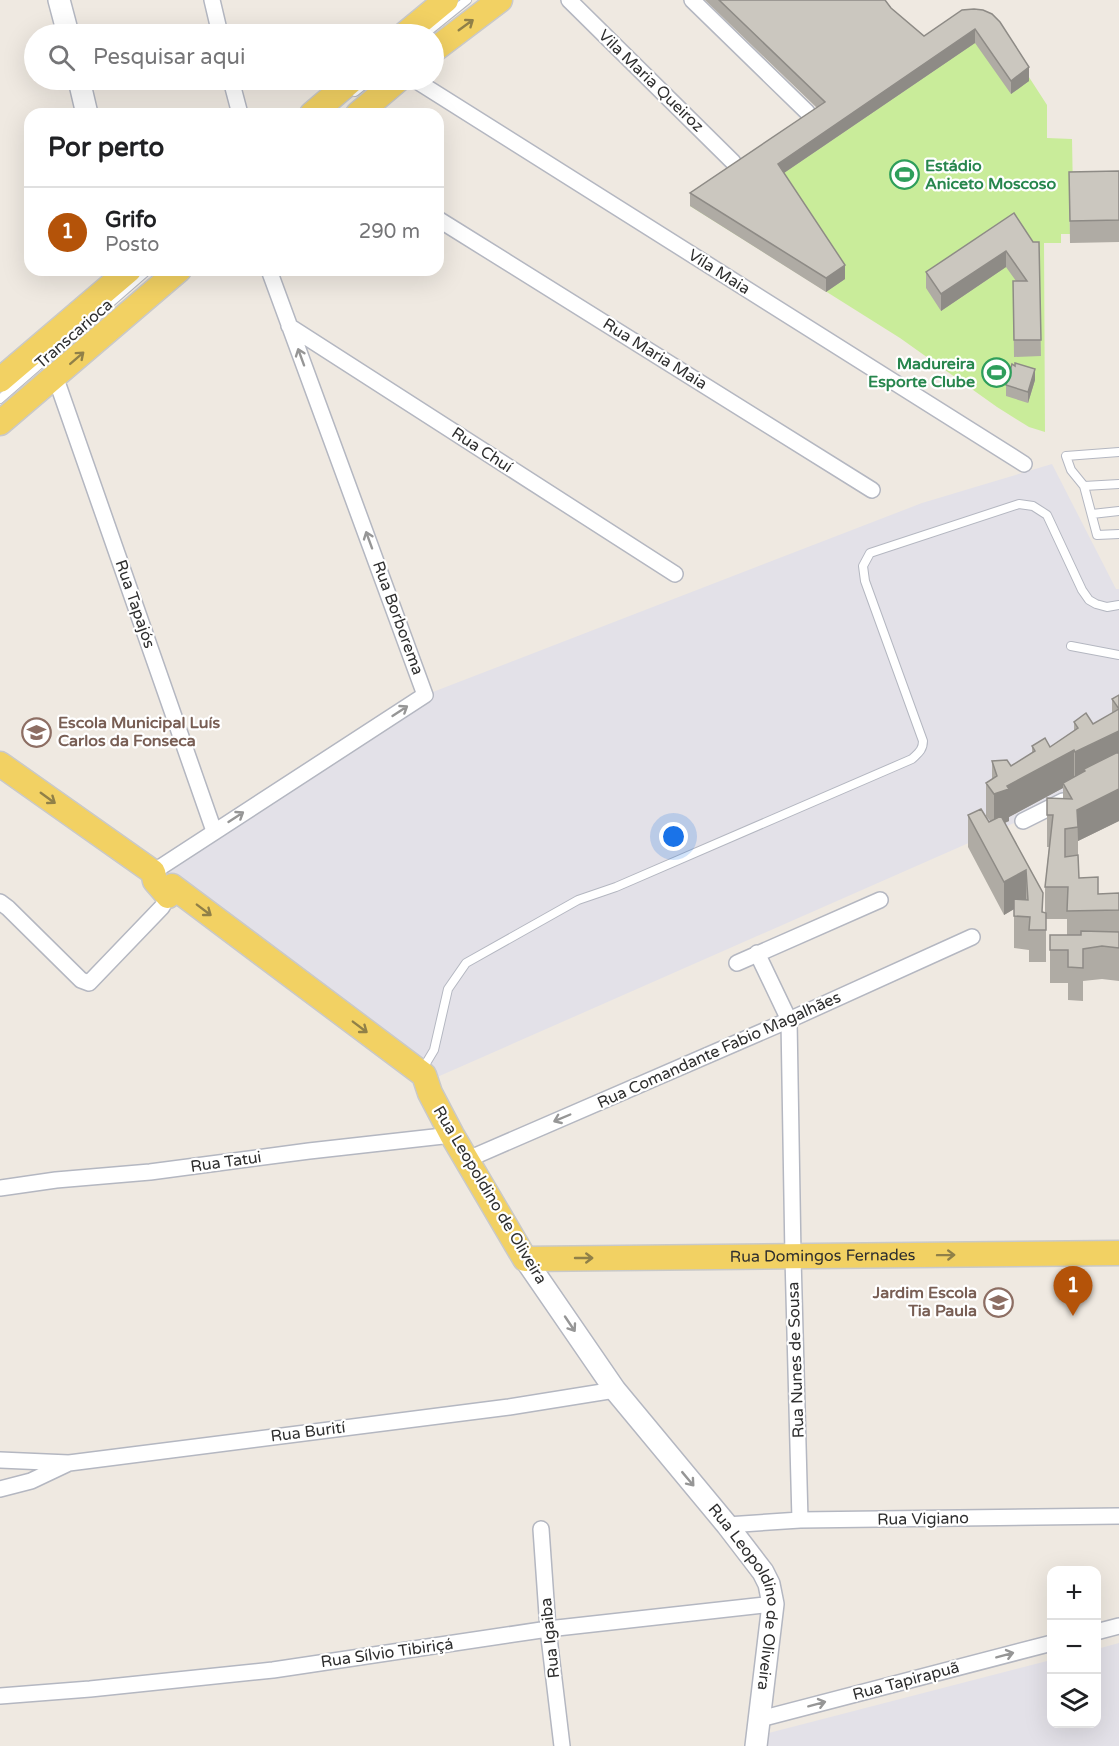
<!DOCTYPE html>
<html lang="pt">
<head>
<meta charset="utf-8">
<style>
  body { margin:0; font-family:"Varela Round",sans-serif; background:#f2f2f2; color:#202124 }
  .controls { position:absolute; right:18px; bottom:18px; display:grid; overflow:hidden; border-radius:12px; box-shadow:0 6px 24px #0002 }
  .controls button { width:54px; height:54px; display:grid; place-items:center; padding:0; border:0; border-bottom:2px solid #e0e0e0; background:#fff; color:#202124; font:30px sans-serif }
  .you { position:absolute; left:674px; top:837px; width:21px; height:21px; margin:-15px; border:4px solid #fff; border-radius:50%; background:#1a73e8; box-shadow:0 0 0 9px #1a73e833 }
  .badge { display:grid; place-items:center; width:39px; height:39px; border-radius:50%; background:#b45309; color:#fff; font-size:20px; font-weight:700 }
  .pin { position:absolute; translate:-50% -50px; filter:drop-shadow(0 2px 3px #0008) }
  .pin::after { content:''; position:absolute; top:32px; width:21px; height:18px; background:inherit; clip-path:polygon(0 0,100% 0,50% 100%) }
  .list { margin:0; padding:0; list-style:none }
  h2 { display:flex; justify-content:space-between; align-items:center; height:78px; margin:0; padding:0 24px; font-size:26px }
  h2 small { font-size:20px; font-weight:400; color:#757577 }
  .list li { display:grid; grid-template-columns:39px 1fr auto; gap:18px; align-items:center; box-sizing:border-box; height:90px; padding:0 24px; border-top:2px solid #e0e0e0 }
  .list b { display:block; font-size:22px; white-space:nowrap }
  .list p { margin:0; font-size:20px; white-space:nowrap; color:#757577 }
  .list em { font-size:20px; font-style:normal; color:#757577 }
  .icon { flex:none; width:33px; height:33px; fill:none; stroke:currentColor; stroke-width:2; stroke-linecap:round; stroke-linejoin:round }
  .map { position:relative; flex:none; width:1119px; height:1746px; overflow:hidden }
  .search { position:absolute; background:#fff; box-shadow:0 6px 24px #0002; left:24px; top:24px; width:420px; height:66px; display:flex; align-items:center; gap:15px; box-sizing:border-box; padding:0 21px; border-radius:33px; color:#757577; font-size:22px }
  .panel { position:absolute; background:#fff; box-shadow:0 6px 24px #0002; left:24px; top:108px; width:420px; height:168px; border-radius:18px }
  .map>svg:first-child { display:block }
  .industrial { fill:#e3e1e8 }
  .pitch { fill:#c9ec9a }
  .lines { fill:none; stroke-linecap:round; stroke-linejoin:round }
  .lane-casing { stroke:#b4b7c1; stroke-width:10 }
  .street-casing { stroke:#b4b7c1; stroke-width:18 }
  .secondary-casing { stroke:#b4b7c1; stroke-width:24 }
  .primary-casing { stroke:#c9c9c9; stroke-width:27 }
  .lane { stroke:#fff; stroke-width:8 }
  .street { stroke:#fff; stroke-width:15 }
  .secondary { stroke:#fff; stroke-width:21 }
  .primary { stroke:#f2d163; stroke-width:24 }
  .wall { fill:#afaba4; fill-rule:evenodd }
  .shaded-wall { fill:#8e8b86 }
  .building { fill:#cbc7bf; stroke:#8e8b86; stroke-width:1.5 }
  .oneway { stroke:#908048 }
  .oneway2 { stroke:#969696 }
  .labels { text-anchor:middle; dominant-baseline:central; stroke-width:4.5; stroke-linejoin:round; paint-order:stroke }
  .street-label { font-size:16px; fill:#2e2e2e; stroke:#fff }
  .leisure-label { font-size:16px; font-weight:bold; fill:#27864d; stroke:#fff; text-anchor:start }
  .education-label { font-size:16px; font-weight:bold; fill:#785e54; stroke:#fff; text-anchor:start }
</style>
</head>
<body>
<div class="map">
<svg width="1119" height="1746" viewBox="0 0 1119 1746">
  <rect width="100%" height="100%" fill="#efe9e1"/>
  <!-- industrial -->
  <path class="industrial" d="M 1052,464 L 1116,589 L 1119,589 L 1119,773 L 1048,808 L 419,1085 L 153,872 L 425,695 L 922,503 Z
    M 1119,1643 L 1119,1746 L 762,1746 L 761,1735 L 1051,1660 L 1052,1724 L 1096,1724 L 1097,1649 Z"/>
  <!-- pitch -->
  <path class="pitch" d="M 945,32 L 1003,37 L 1047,105 L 1047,138 L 1072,139 L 1073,194 L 1069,194 L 1070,234 L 1061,234 L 1061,243 L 1044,243 L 1045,432 L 1029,427 L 997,407 L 900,338 L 690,206 Z"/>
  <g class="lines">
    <defs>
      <path id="lane" d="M 425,34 L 467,0
        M 355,92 L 370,80
        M 0,399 L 148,270
        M 1119,452 L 1066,456 L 1071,470 L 1084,486 L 1119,484
        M 1084,486 L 1097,535 L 1119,534
        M 1092,514 L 1119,511
        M 1071,646 L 1119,655
        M 425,1071 L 425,1065 L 434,1050 L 448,989 L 466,963 L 578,900 L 616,887 L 912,759 C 918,753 923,750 923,741 L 865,581 L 863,566 L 870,553 L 1019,504 L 1033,506 L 1047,515 L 1082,590 L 1089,600 L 1096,604 L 1107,607 L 1119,605"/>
      <path id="street" d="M 212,0 L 220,34
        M 569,0 L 733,162
        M 692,0 L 807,112
        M 231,80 L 240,114
        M 415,80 L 1024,464
        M 438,219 L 872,490
        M 289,326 L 675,574
        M 55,376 L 214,831
        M 1023,821 L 1063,801
        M 153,872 L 425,695 L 269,270
        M 0,902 L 8,908 L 81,980 L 89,983 L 162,907 L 168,896
        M 757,953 L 789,1020 L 793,1257 L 800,1520
        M 737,963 L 880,900
        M 466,1160 L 789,1020 L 972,937
        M 0,1188 L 56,1180 L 150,1172 L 309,1151 L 452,1135
        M 0,1460 L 69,1463 L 509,1407 L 615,1390
        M 0,1489 L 31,1481 L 69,1463
        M 727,1525 L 800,1520 L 1119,1516
        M 541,1529 L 548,1629 L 562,1746
        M 1096,1632 L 1119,1626
        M 0,1696 L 90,1689 L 273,1670 L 548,1629 L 773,1604
        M 760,1719 L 1052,1643"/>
      <g id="secondary">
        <path d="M 59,0 L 68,34"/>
        <path d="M 79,80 L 87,114"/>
        <path id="s1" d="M 525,1259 L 615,1390 L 727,1525 L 763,1572 L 769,1584 L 773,1604 L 756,1746"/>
      </g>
      <g id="primary">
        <path d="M 405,34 L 446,0"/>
        <path d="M 434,50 L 500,0"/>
        <path d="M 312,114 L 352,80"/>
        <path d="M 358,114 L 398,80"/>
        <path d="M 0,380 L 129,270"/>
        <path d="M 0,423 L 179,270"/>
        <path id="s2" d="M 0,764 L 153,872 L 155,881 L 168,896 L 172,886 L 424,1075 L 430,1093 L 452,1135 L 525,1259 L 1119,1253"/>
      </g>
    </defs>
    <!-- lane casing -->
    <use href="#lane" class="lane-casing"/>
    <!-- street casing -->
    <use href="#street" class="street-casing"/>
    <!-- secondary casing -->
    <use href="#secondary" class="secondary-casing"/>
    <!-- primary casing -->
    <use href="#primary" class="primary-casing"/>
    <!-- lane -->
    <use href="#lane" class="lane"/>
    <!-- street -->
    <use href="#street" class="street"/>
    <!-- secondary -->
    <use href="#secondary" class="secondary"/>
    <!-- primary -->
    <use href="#primary" class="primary"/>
  </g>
  <!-- wall -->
  <path class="wall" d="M 705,0 L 885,0 L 891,8 L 924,36 L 962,10 L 1029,81 L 1011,94 L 975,43 L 784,173 L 845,279 L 826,292 L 690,206 L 690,193 L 817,108 Z
    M 1119,171 L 1119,242 L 1070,243 L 1069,172 Z
    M 1033,242 L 1039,242 L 1041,356 L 1014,357 L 1013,281 L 1016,281 L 1006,267 L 941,311 L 926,288 L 926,272 Z
    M 1015,366 L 1035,380 L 1028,403 L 1006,396 L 1006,385 Z
    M 1119,695 L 1119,821 L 1078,841 L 1078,860 L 1079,878 L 1098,894 L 1119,893 L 1119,981 L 1102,979 L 1083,981 L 1083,1001 L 1068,1000 L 1068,983 L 1050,983 L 1050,935 L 1067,935 L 1067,919 L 1046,919 L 1046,962 L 1029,962 L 1029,950 L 1014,948 L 1014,909 L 1004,915 L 968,847 L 968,815 L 989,822 L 991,822 L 986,816 L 986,783 L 992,779 L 992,761 L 1011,766 L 1032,753 L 1032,746 L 1050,747 L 1074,731 L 1074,722 L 1093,724 L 1112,713 L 1112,699 ZM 1063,788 L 1063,799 L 1047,815 L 1047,847 L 1049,847 L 1045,887 L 1045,913 L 1043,912 L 1005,823 L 1009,821 L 1009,817 Z"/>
  <!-- shaded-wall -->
  <path class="shaded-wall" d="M 975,29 L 975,43 L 778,177 L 778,164 Z
    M 1029,67 L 1029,81 L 1011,94 L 1011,81 Z
    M 1006,251 L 1006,267 L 941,311 L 941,294 Z
    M 845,265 L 845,279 L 826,292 L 826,278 Z
    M 1035,369 L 1035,380 L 1028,403 L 1028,392 Z
    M 1119,731 L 1119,763 L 1085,771 L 1084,769 L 1084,780 L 1075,784 L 1075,752 Z
    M 1074,750 L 1074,782 L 1063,783 L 1063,788 L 1009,817 L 1009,821 L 994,827 L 994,794 L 1007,786 Z
    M 1119,789 L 1119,821 L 1078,841 L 1077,810 Z
    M 1026,870 L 1026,902 L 1004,915 L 1004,882 Z"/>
  <!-- building -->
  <path class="building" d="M 719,0 L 885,0 L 891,8 L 924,36 L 962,10 L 974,9 L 983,10 L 992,14 L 1000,22 L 1029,67 L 1011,81 L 975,29 L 778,164 L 845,265 L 826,278 L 690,193 L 825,102 Z
    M 1119,171 L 1119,220 L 1070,221 L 1069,172 Z
    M 1014,213 L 1033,242 L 1039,242 L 1041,340 L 1014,340 L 1013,281 L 1027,281 L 1006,251 L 941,294 L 926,272 Z
    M 1015,363 L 1035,369 L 1028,392 L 1006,385 L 1012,364 L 1015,366 Z
    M 1119,695 L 1119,709 L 1112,699 Z
    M 1119,709 L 1119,731 L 1075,752 L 1074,750 L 1007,786 L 1009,789 L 994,794 L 986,783 L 997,776 L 992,761 L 1007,760 L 1011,766 L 1035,751 L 1032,746 L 1045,738 L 1050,747 L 1078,728 L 1074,722 L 1086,713 L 1093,724 Z
    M 1116,753 L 1119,753 L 1119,789 L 1077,810 L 1078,827 L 1065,829 L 1065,857 L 1078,855 L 1079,878 L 1098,877 L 1098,894 L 1119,893 L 1119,910 L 1067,911 L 1068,887 L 1045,887 L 1053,815 L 1047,815 L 1047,798 L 1072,799 L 1063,783 L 1085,771 L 1084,769 Z
    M 981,809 L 989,822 L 1001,816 L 1043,893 L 1042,912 L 1046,913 L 1046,930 L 1029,930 L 1030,917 L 1014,916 L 1014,899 L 1028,900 L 1026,870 L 1004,882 L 968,815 Z
    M 1081,931 L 1119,932 L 1119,948 L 1102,946 L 1083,949 L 1083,968 L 1068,967 L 1068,950 L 1050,950 L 1050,935 L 1081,935 Z"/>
  <!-- one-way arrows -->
  <defs><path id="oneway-shaft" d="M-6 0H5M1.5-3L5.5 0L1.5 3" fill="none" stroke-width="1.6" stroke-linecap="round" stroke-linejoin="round" transform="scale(1.5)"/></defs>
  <g class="oneway">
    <use href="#oneway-shaft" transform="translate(466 25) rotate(-36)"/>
    <use href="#oneway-shaft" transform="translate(77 358) rotate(-41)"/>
    <use href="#oneway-shaft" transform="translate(48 798) rotate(36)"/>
    <use href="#oneway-shaft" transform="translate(204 910) rotate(37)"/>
    <use href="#oneway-shaft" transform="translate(360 1027) rotate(37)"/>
    <use href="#oneway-shaft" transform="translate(946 1255) rotate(-1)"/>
    <use href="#oneway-shaft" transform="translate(584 1258)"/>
  </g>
  <g class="oneway2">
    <use href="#oneway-shaft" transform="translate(301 357) rotate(-110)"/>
    <use href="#oneway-shaft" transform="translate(369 540) rotate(-110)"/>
    <use href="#oneway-shaft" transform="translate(400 711) rotate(-33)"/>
    <use href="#oneway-shaft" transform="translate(236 817) rotate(-33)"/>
    <use href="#oneway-shaft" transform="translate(562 1118) rotate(157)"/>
    <use href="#oneway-shaft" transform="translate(570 1324) rotate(56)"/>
    <use href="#oneway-shaft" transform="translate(688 1479) rotate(50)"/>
    <use href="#oneway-shaft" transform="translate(1005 1655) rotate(-15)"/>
    <use href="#oneway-shaft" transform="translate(817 1704) rotate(-15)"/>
  </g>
  <!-- icons -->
  <defs>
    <symbol id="stadium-ring" viewBox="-11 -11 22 22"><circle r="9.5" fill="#fff" stroke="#2e9e5b" stroke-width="1.5"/><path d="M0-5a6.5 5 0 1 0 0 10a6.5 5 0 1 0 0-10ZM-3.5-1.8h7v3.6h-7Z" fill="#2e9e5b"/></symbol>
    <symbol id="school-ring" viewBox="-11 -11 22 22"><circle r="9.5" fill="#fff" stroke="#8d6e63" stroke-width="1.5"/><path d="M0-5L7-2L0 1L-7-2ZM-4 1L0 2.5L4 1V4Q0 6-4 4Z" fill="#8d6e63"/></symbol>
  </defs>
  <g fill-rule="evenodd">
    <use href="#stadium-ring" x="888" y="158" width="33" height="33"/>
    <use href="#stadium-ring" x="980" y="356" width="33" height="33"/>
    <use href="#school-ring" x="20" y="716" width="33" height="33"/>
    <use href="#school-ring" x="982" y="1286" width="33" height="33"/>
  </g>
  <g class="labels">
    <!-- street labels -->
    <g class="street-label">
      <text transform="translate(651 81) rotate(44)">Vila Maria Queiroz</text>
      <text transform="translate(719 272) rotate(32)">Vila Maia</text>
      <text transform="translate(74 334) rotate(-41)">Transcarioca</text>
      <text transform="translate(655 354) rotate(32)">Rua Maria Maia</text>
      <text transform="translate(482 450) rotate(33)">Rua Chuí</text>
      <text transform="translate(135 604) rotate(71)">Rua Tapajós</text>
      <text transform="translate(398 618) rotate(70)">Rua Borborema</text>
      <text transform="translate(719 1050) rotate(-24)">Rua Comandante Fabio Magalhães</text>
      <text transform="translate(226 1162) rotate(-8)">Rua Tatui</text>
      <text transform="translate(490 1195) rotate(59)">Rua Leopoldino de Oliveira</text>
      <text stroke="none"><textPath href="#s2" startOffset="1050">Rua Domingos Fernades</textPath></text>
      <text transform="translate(796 1360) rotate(-92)">Rua Nunes de Sousa</text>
      <text transform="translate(308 1432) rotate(-7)">Rua Burití</text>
      <text transform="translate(923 1519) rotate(-1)">Rua Vigiano</text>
      <text stroke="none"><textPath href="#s1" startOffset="412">Rua Leopoldino de Oliveira</textPath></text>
      <text transform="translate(550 1638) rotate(-96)">Rua Igaiba</text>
      <text transform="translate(387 1653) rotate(-8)">Rua Sílvio Tibiriçá</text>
      <text transform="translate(906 1681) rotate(-15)">Rua Tapirapuã</text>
    </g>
    <!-- leisure labels -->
    <g class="leisure-label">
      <text x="925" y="166">Estádio<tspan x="925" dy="18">Aniceto Moscoso</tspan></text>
      <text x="975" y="364" text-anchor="end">Madureira<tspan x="975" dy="18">Esporte Clube</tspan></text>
    </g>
    <!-- education labels -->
    <g class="education-label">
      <text x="58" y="723">Escola Municipal Luís<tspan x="58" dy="18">Carlos da Fonseca</tspan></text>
      <text x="977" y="1293" text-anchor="end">Jardim Escola<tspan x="977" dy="18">Tia Paula</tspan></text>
    </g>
  </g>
</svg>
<div class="controls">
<button>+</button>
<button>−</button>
<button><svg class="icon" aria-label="layers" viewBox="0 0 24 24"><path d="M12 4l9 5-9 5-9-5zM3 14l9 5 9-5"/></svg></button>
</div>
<div class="you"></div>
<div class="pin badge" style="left:1073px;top:1316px">1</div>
<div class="search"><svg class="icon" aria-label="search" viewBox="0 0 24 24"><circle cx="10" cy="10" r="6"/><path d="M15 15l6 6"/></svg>Pesquisar aqui</div>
<section class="panel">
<h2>Por perto<small></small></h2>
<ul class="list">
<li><span class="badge">1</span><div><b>Grifo</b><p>Posto</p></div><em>290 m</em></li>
</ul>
</section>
</div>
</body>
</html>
